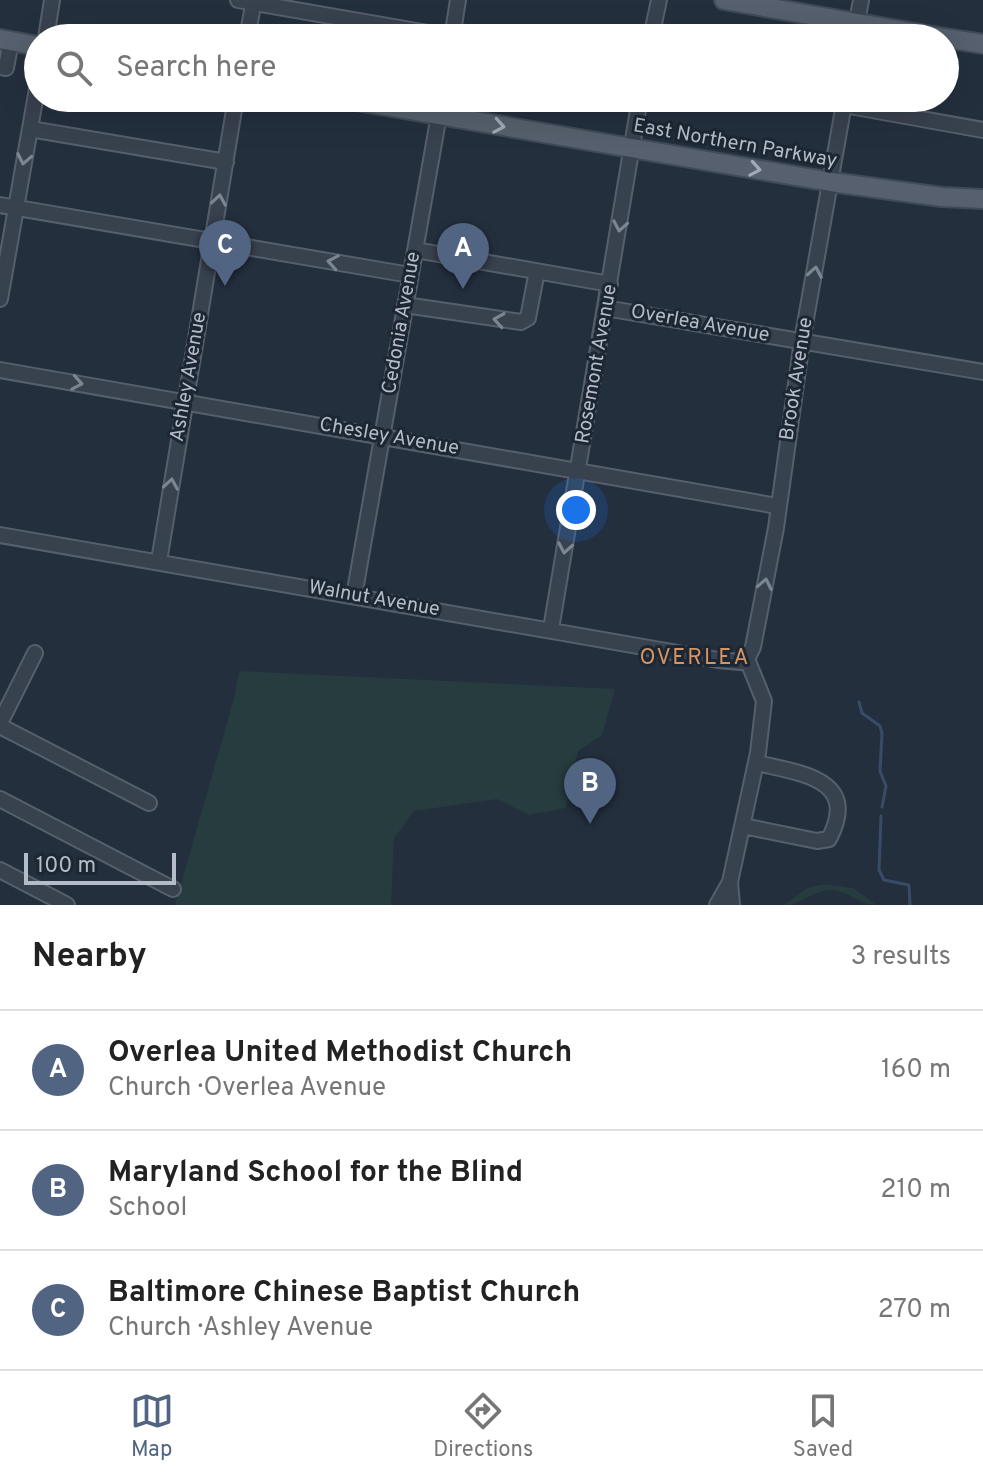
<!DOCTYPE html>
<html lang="en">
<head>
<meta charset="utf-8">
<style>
  body { margin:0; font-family:Overpass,sans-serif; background:#f2f2f2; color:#222 }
  .scale { position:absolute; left:24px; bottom:20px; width:152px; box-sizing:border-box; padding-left:8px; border:4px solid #b4bcc9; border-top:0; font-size:22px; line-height:28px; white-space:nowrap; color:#b4bcc9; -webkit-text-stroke:6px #1d2633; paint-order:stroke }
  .you { position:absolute; left:576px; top:510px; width:28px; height:28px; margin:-20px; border:6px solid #fff; border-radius:50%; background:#1a73e8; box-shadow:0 0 0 12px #1a73e833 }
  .badge { display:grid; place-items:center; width:52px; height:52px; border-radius:50%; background:#516482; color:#fff; font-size:26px; font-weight:700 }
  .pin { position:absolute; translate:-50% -66px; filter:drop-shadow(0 2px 4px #0008) }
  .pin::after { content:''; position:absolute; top:42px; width:28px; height:24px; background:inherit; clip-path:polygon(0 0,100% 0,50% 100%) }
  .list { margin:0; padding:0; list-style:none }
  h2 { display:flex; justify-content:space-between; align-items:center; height:104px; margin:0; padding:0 32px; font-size:34px }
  h2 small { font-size:26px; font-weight:400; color:#767676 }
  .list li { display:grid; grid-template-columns:52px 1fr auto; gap:24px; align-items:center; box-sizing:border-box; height:120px; padding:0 32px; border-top:2px solid #e0e0e0 }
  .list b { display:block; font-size:30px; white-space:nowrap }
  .list p { margin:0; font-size:26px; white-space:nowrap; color:#767676 }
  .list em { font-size:26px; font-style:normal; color:#767676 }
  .icon { flex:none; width:44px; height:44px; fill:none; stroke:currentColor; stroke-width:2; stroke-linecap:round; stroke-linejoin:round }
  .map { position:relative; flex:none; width:983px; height:905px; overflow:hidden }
  .search { position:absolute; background:#fff; box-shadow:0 8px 32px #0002; left:24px; right:24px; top:24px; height:88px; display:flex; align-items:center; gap:20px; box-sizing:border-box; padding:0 28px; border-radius:44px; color:#767676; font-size:30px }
  .sheet { height:464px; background:#fff }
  nav { display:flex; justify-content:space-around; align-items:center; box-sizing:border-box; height:112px; border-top:2px solid #e0e0e0; background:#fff; font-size:22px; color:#767676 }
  nav a { display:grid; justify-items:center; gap:4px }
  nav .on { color:#516482 }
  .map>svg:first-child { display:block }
  .green { fill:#263c3f }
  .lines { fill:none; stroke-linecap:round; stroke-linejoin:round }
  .stream { stroke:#394c67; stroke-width:3 }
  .minor-casing { stroke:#565f6c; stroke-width:18 }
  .major-casing { stroke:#414a57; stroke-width:22 }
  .minor { stroke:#38414e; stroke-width:14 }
  .major { stroke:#56606e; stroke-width:18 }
  .oneway { stroke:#a1aab7 }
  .oneway2 { stroke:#7c8592 }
  .labels { text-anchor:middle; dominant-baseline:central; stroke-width:6; stroke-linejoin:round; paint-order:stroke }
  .street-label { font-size:20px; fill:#b4bcc9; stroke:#1d2633 }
  .neighbourhood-label { font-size:22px; letter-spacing:2px; fill:#d59563; stroke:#1d2633 }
</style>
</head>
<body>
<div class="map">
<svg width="983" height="905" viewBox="0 0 983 905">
  <rect width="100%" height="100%" fill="#242f3e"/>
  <!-- green -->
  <path class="green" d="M 239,671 L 615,689 L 602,735 L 578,751 L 566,808 L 529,815 L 497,799 L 414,811 L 394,838 L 391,905 L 175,905 L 234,698 Z
    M 825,884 L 853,888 L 876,905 C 861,905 850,892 833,890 C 814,889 801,905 784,905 L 807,888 Z"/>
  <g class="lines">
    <!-- stream -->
    <path class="stream" d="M 859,702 L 862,713 L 880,726 L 882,733 L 880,771 L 886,786 L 882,807
      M 881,816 L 879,870 L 884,880 L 909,885 L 910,905"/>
    <defs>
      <path id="minor" d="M 238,0 L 457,38
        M 46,38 L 52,0
        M 247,38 L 254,0
        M 452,38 L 458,0
        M 651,38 L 659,0
        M 854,38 L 861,0
        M 0,67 L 6,68 L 11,41
        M 805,98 L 983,130
        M 30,129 L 226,162
        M 0,205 L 410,275
        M 415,250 L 610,284
        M 0,299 L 38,83
        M 405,305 L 521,322 L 528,318 L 537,271
        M 605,308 L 983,372
        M 0,370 L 777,506
        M 0,535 L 718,660 L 741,662 L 747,659
        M 159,561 L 236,98
        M 354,596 L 442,98
        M 551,629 L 640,98
        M 747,659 L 753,647 L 776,528 L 802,341 L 845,98
        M 0,723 L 35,653
        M 0,726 L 149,803
        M 0,799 L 173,889
        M 743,826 L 817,841 L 829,839 C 861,778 798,773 757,763
        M 0,870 L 67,905
        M 717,905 L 730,882
        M 732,905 L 730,882 L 758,753 L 764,701 L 747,659"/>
      <path id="major" d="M 724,0 L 944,38
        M 945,38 L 983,44
        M 0,39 L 38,46
        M 339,98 L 831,182 L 942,197 L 983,199"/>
    </defs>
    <!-- minor casing -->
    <use href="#minor" class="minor-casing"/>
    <!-- major casing -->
    <use href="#major" class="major-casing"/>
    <!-- minor -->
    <use href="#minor" class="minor"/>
    <!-- major -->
    <use href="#major" class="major"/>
  </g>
  <!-- one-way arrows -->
  <defs><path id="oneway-chevron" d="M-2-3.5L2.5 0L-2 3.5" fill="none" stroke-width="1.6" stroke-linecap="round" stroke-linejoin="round" transform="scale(2)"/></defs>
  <g class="oneway">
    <use href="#oneway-chevron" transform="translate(499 126) rotate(10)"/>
    <use href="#oneway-chevron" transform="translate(755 169) rotate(10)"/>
  </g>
  <g class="oneway2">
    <use href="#oneway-chevron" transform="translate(24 159) rotate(101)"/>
    <use href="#oneway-chevron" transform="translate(219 200) rotate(-81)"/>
    <use href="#oneway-chevron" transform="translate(620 226) rotate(100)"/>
    <use href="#oneway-chevron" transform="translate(333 262) rotate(-170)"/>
    <use href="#oneway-chevron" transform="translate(815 272) rotate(-80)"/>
    <use href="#oneway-chevron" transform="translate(499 320) rotate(-171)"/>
    <use href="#oneway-chevron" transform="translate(77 383) rotate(10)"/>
    <use href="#oneway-chevron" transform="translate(171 484) rotate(-81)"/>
    <use href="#oneway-chevron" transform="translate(565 548) rotate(100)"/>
    <use href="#oneway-chevron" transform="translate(765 584) rotate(-79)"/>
  </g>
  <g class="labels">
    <!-- street labels -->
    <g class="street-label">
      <text transform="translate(735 144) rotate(10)">East Northern Parkway</text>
      <text transform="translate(402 323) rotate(-80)">Cedonia Avenue</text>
      <text transform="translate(700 324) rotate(10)">Overlea Avenue</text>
      <text transform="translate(597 364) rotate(-80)">Rosemont Avenue</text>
      <text transform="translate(189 377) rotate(-80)">Ashley Avenue</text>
      <text transform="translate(797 379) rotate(-81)">Brook Avenue</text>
      <text transform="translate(389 437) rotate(10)">Chesley Avenue</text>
      <text transform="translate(374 599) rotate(10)">Walnut Avenue</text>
    </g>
    <!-- neighbourhood labels -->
    <g class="neighbourhood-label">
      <text x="695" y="658">OVERLEA</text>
    </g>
  </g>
</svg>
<div class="scale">100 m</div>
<div class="you"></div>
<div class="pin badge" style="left:463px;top:289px">A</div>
<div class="pin badge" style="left:590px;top:824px">B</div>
<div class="pin badge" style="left:225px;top:286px">C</div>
<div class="search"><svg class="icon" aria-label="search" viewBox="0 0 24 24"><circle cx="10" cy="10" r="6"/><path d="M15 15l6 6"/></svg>Search here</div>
</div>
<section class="sheet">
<h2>Nearby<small>3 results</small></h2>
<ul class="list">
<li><span class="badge">A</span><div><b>Overlea United Methodist Church</b><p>Church · Overlea Avenue</p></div><em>160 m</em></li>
<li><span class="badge">B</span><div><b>Maryland School for the Blind</b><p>School</p></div><em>210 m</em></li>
<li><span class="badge">C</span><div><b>Baltimore Chinese Baptist Church</b><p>Church · Ashley Avenue</p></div><em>270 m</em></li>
</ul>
</section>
<nav>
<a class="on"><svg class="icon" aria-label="map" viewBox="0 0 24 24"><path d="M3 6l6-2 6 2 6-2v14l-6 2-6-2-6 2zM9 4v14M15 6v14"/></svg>Map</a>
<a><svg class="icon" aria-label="directions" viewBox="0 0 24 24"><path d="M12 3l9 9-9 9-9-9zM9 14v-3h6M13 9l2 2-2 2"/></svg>Directions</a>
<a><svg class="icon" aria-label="saved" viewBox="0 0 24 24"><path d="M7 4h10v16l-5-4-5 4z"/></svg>Saved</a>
</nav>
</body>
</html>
